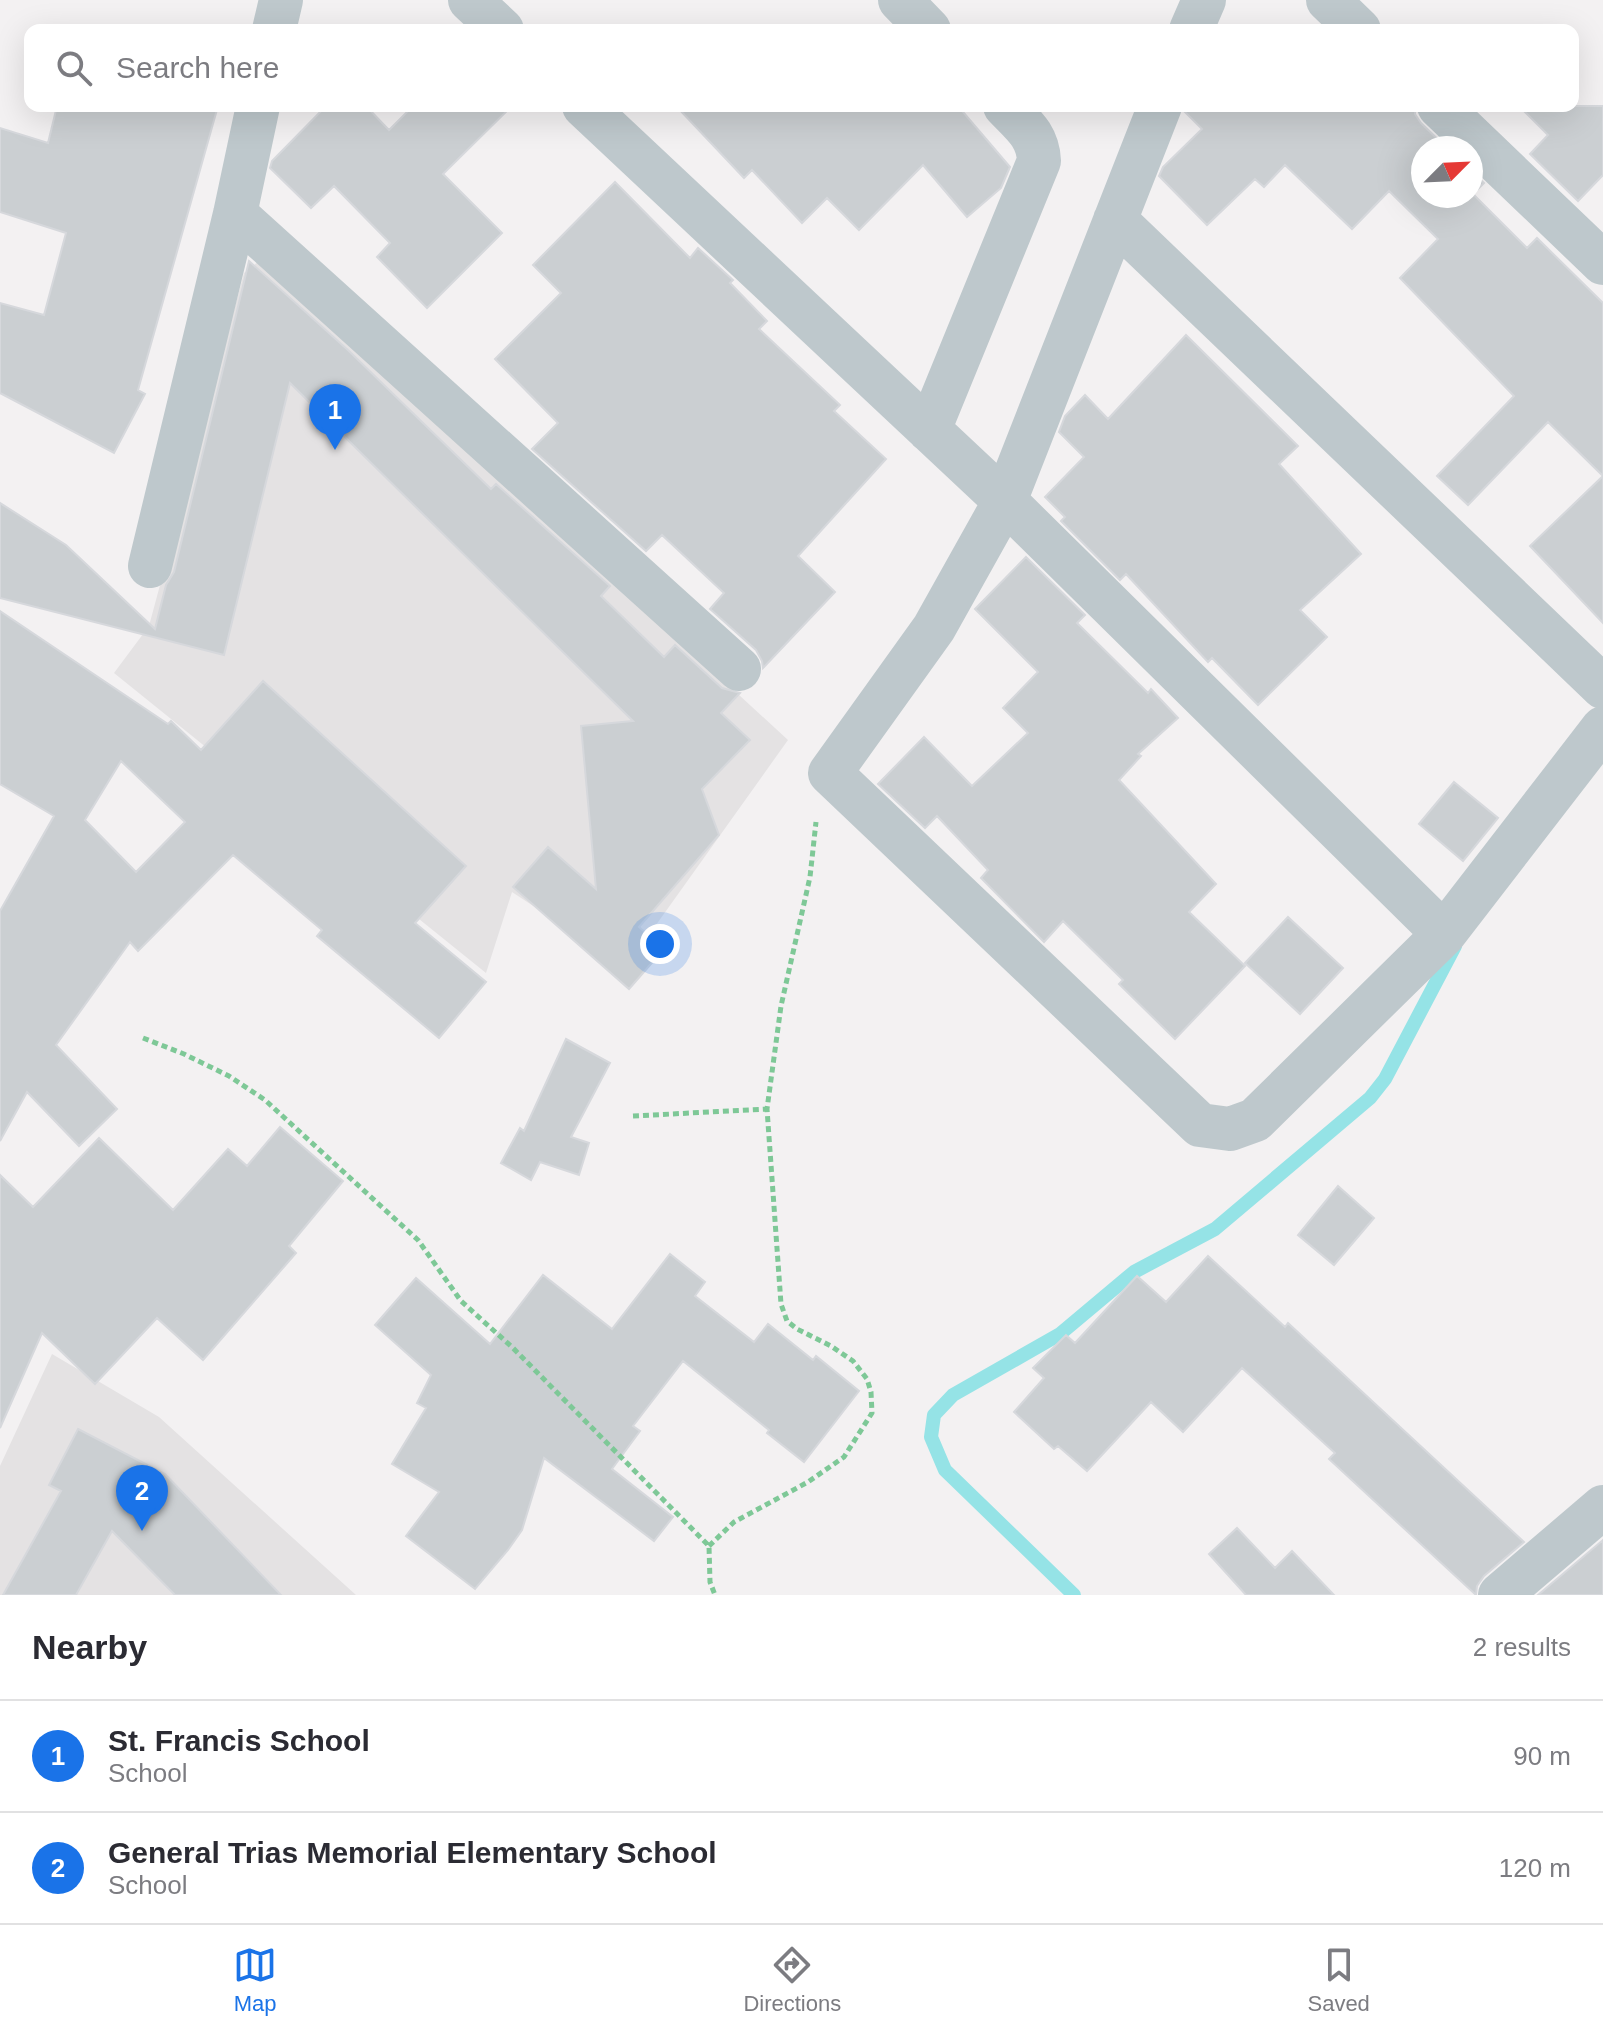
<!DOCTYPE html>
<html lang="en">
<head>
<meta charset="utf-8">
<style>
  body { margin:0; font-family:Helvetica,sans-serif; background:#f2f2f3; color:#2b2b33 }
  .compass { position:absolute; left:1411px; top:136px; width:72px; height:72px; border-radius:50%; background:#fff; box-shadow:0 8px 32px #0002; rotate:66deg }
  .you { position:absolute; left:660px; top:944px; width:28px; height:28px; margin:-20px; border:6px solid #fff; border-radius:50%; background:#1a73e8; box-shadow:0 0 0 12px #1a73e833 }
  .badge { display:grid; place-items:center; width:52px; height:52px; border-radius:50%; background:#1a73e8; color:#fff; font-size:26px; font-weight:700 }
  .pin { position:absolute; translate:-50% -66px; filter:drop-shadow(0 2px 4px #0008) }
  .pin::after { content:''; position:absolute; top:42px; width:28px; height:24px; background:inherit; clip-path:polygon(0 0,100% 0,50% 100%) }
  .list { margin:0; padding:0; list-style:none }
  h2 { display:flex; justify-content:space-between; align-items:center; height:104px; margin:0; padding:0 32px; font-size:34px }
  h2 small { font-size:26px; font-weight:400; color:#7c7c81 }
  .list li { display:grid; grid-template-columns:52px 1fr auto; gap:24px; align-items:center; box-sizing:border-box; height:112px; padding:0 32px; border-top:2px solid #e1e1e2 }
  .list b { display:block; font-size:30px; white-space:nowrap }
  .list p { margin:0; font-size:26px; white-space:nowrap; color:#7c7c81 }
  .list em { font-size:26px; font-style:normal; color:#7c7c81 }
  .icon { flex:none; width:44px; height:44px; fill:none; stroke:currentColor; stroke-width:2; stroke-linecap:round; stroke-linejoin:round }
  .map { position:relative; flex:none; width:1603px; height:1595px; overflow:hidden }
  .search { position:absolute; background:#fff; box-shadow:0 8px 32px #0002; left:24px; right:24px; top:24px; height:88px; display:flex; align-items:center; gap:20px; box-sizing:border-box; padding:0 28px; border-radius:16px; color:#7c7c81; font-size:30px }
  .sheet { height:328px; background:#fff }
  nav { display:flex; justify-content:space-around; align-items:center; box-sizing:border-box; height:112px; border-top:2px solid #e1e1e2; background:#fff; font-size:22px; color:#7c7c81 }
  nav a { display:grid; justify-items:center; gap:4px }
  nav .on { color:#1a73e8 }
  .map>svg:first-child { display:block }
  .education { fill:#e4e2e3 }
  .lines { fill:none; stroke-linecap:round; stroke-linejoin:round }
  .stream { stroke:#95e3e6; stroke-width:14 }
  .building { fill:#cbcfd2; stroke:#d6d8dc; stroke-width:2; fill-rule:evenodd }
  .path { stroke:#7ec897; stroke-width:5; stroke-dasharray:6 4; stroke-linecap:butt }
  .street { stroke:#bec8cc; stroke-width:44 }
</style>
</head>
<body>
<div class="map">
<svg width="1603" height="1595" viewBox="0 0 1603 1595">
  <rect width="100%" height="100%" fill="#f3f1f2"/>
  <!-- education -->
  <path class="education" d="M 264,257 L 788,740 L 626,967 L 512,892 L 486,973 L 114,673 L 149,626 L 244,273 Z
    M 52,1354 L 159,1417 L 356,1595 L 0,1595 L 0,1466 Z"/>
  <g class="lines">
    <!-- stream -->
    <path class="stream" d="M 1074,1595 L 945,1470 L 931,1437 L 934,1415 L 953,1395 L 1060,1334 L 1134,1272 L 1215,1229 L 1370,1098 L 1385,1079 L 1455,946"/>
  </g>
  <!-- building -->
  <path class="building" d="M 57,106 L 218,106 L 138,390 L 145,394 L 114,453 L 0,393 L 0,303 L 44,315 L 66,233 L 0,212 L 0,128 L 48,143 Z
    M 326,106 L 366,106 L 389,130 L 413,106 L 512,106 L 443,174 L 502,233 L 427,308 L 377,257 L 390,243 L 334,186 L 311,208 L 270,168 L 272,161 Z
    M 676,106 L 958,106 L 1010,167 L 1001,188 L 967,217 L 923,165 L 859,230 L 827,198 L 802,223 L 752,170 L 744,178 Z
    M 1184,106 L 1415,106 L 1415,114 L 1421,123 L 1447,148 L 1423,148 L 1423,196 L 1471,196 L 1471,171 L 1484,183 L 1473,194 L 1527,248 L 1537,238 L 1603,303 L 1603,476 L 1548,422 L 1468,505 L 1437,476 L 1514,396 L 1400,278 L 1438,239 L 1389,191 L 1352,229 L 1285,165 L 1264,187 L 1255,179 L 1207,225 L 1159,176 L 1163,167 L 1202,129 L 1184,111 Z
    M 1519,106 L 1603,106 L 1603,175 L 1578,201 L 1530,154 L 1548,135 Z
    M 615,182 L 690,258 L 698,248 L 733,280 L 730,283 L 767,321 L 759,329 L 840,405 L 834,411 L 886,459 L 798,556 L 835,592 L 763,668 L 762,661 L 756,650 L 710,609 L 724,593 L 662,535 L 646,551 L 532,449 L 558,423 L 495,359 L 561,293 L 533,265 Z
    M 249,261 L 349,351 L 491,489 L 496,484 L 610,586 L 601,596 L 664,657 L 675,645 L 722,688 L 740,693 L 721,713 L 750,740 L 702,789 L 719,835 L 639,927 L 664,949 L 629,989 L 513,887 L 548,847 L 596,889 L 581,726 L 633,721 L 290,383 L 224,655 L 0,598 L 0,503 L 66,545 L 155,629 L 166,585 L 174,572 Z
    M 1186,335 L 1298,446 L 1279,464 L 1361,554 L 1300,610 L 1327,637 L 1258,705 L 1212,658 L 1208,662 L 1126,574 L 1120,580 L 1061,521 L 1065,517 L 1045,497 L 1084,457 L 1059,432 L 1065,416 L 1085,395 L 1108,419 Z
    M 1603,476 L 1603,623 L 1530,546 Z
    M 1026,557 L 1085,615 L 1077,623 L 1148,693 L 1151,689 L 1178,718 L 1138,754 L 1141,756 L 1119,780 L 1216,884 L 1189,912 L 1245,966 L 1175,1039 L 1119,984 L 1123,980 L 1063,921 L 1044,942 L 981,878 L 988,870 L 937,816 L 925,828 L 878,784 L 924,737 L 972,786 L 1028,733 L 1003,708 L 1038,672 L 975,609 Z
    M 0,611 L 168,724 L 171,721 L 201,750 L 263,681 L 466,866 L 415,923 L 486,982 L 439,1038 L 317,936 L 322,930 L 233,855 L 138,951 L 130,942 L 56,1045 L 117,1109 L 79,1146 L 27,1092 L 0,1141 L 0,911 L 54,816 L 0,784 ZM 121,761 L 185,822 L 136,872 L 85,820 Z
    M 1454,782 L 1498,818 L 1463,861 L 1419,824 Z
    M 1288,917 L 1343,968 L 1300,1014 L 1245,963 Z
    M 566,1039 L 610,1063 L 571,1137 L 589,1143 L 579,1175 L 540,1162 L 531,1180 L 501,1163 L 520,1128 L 524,1131 Z
    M 280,1127 L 343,1181 L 289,1246 L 296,1253 L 203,1360 L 157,1318 L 95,1384 L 42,1333 L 0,1428 L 0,1175 L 33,1207 L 99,1138 L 173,1210 L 228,1149 L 247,1166 Z
    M 1338,1186 L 1374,1218 L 1334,1265 L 1298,1235 Z
    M 670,1254 L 705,1282 L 695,1296 L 754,1342 L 768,1324 L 813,1360 L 816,1356 L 859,1391 L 804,1462 L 767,1433 L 769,1430 L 683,1361 L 633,1426 L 640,1431 L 612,1469 L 673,1517 L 654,1541 L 544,1458 L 522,1530 L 508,1550 L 475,1589 L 406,1536 L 439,1492 L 392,1464 L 426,1408 L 417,1403 L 431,1375 L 375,1325 L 416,1278 L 490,1344 L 543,1275 L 612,1329 Z
    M 1208,1256 L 1285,1327 L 1288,1323 L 1524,1542 L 1484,1576 L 1477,1586 L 1476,1595 L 1329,1459 L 1335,1453 L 1242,1368 L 1183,1432 L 1151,1402 L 1087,1471 L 1058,1446 L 1054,1449 L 1014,1412 L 1044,1378 L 1033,1368 L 1066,1335 L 1075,1343 L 1137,1276 L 1166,1302 Z
    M 78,1429 L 165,1474 L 281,1595 L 175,1595 L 112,1531 L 76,1595 L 3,1595 L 61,1491 L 49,1485 Z
    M 1237,1528 L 1275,1568 L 1292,1551 L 1334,1595 L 1246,1595 L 1209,1554 Z
    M 1603,1540 L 1603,1595 L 1538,1595 Z"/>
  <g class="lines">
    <!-- path -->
    <path class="path" d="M 143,1038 L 184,1054 L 229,1076 L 265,1100 L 418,1240 L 461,1301 L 513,1348 L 709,1546 L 710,1582 L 715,1595
      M 633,1116 L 767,1109
      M 709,1546 L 734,1522 L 808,1482 L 844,1457 L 872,1413 L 871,1392 L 867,1379 L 853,1361 L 831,1346 L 797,1329 L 787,1321 L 781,1304 L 767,1109 L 781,1006 L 810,877 L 816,822"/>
    <!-- street -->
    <path class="street" d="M 470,0 L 502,30
      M 900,0 L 929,30
      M 1328,0 L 1359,30
      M 274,30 L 281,0
      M 1191,30 L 1204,0
      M 584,106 L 1005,501 L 1444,934
      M 1160,106 L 1005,501 L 934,628 L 830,773 L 1200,1125 L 1230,1129 L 1255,1120 L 1444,934 L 1603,728
      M 1439,106 L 1603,263
      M 235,214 L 739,669
      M 1115,220 L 1603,687
      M 929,430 L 1039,161 C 1038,135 1022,124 1005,106
      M 150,566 L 235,214 L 258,106
      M 1500,1595 L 1603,1507"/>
  </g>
</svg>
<svg class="compass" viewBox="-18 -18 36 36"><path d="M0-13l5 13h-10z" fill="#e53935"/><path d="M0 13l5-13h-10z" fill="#7c7c81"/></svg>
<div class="you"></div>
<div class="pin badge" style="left:335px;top:450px">1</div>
<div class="pin badge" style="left:142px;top:1531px">2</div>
<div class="search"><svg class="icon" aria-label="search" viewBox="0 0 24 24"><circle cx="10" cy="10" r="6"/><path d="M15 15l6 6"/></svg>Search here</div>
</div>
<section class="sheet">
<h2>Nearby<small>2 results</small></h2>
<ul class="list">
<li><span class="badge">1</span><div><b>St. Francis School</b><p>School</p></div><em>90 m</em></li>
<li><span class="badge">2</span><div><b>General Trias Memorial Elementary School</b><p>School</p></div><em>120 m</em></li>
</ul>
</section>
<nav>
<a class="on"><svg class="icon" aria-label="map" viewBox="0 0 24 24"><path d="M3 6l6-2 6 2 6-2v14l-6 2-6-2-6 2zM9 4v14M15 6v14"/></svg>Map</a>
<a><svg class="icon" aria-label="directions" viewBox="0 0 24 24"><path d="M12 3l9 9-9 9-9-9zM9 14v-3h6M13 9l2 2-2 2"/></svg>Directions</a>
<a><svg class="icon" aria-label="saved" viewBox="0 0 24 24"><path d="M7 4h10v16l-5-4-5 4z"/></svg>Saved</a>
</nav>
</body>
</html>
